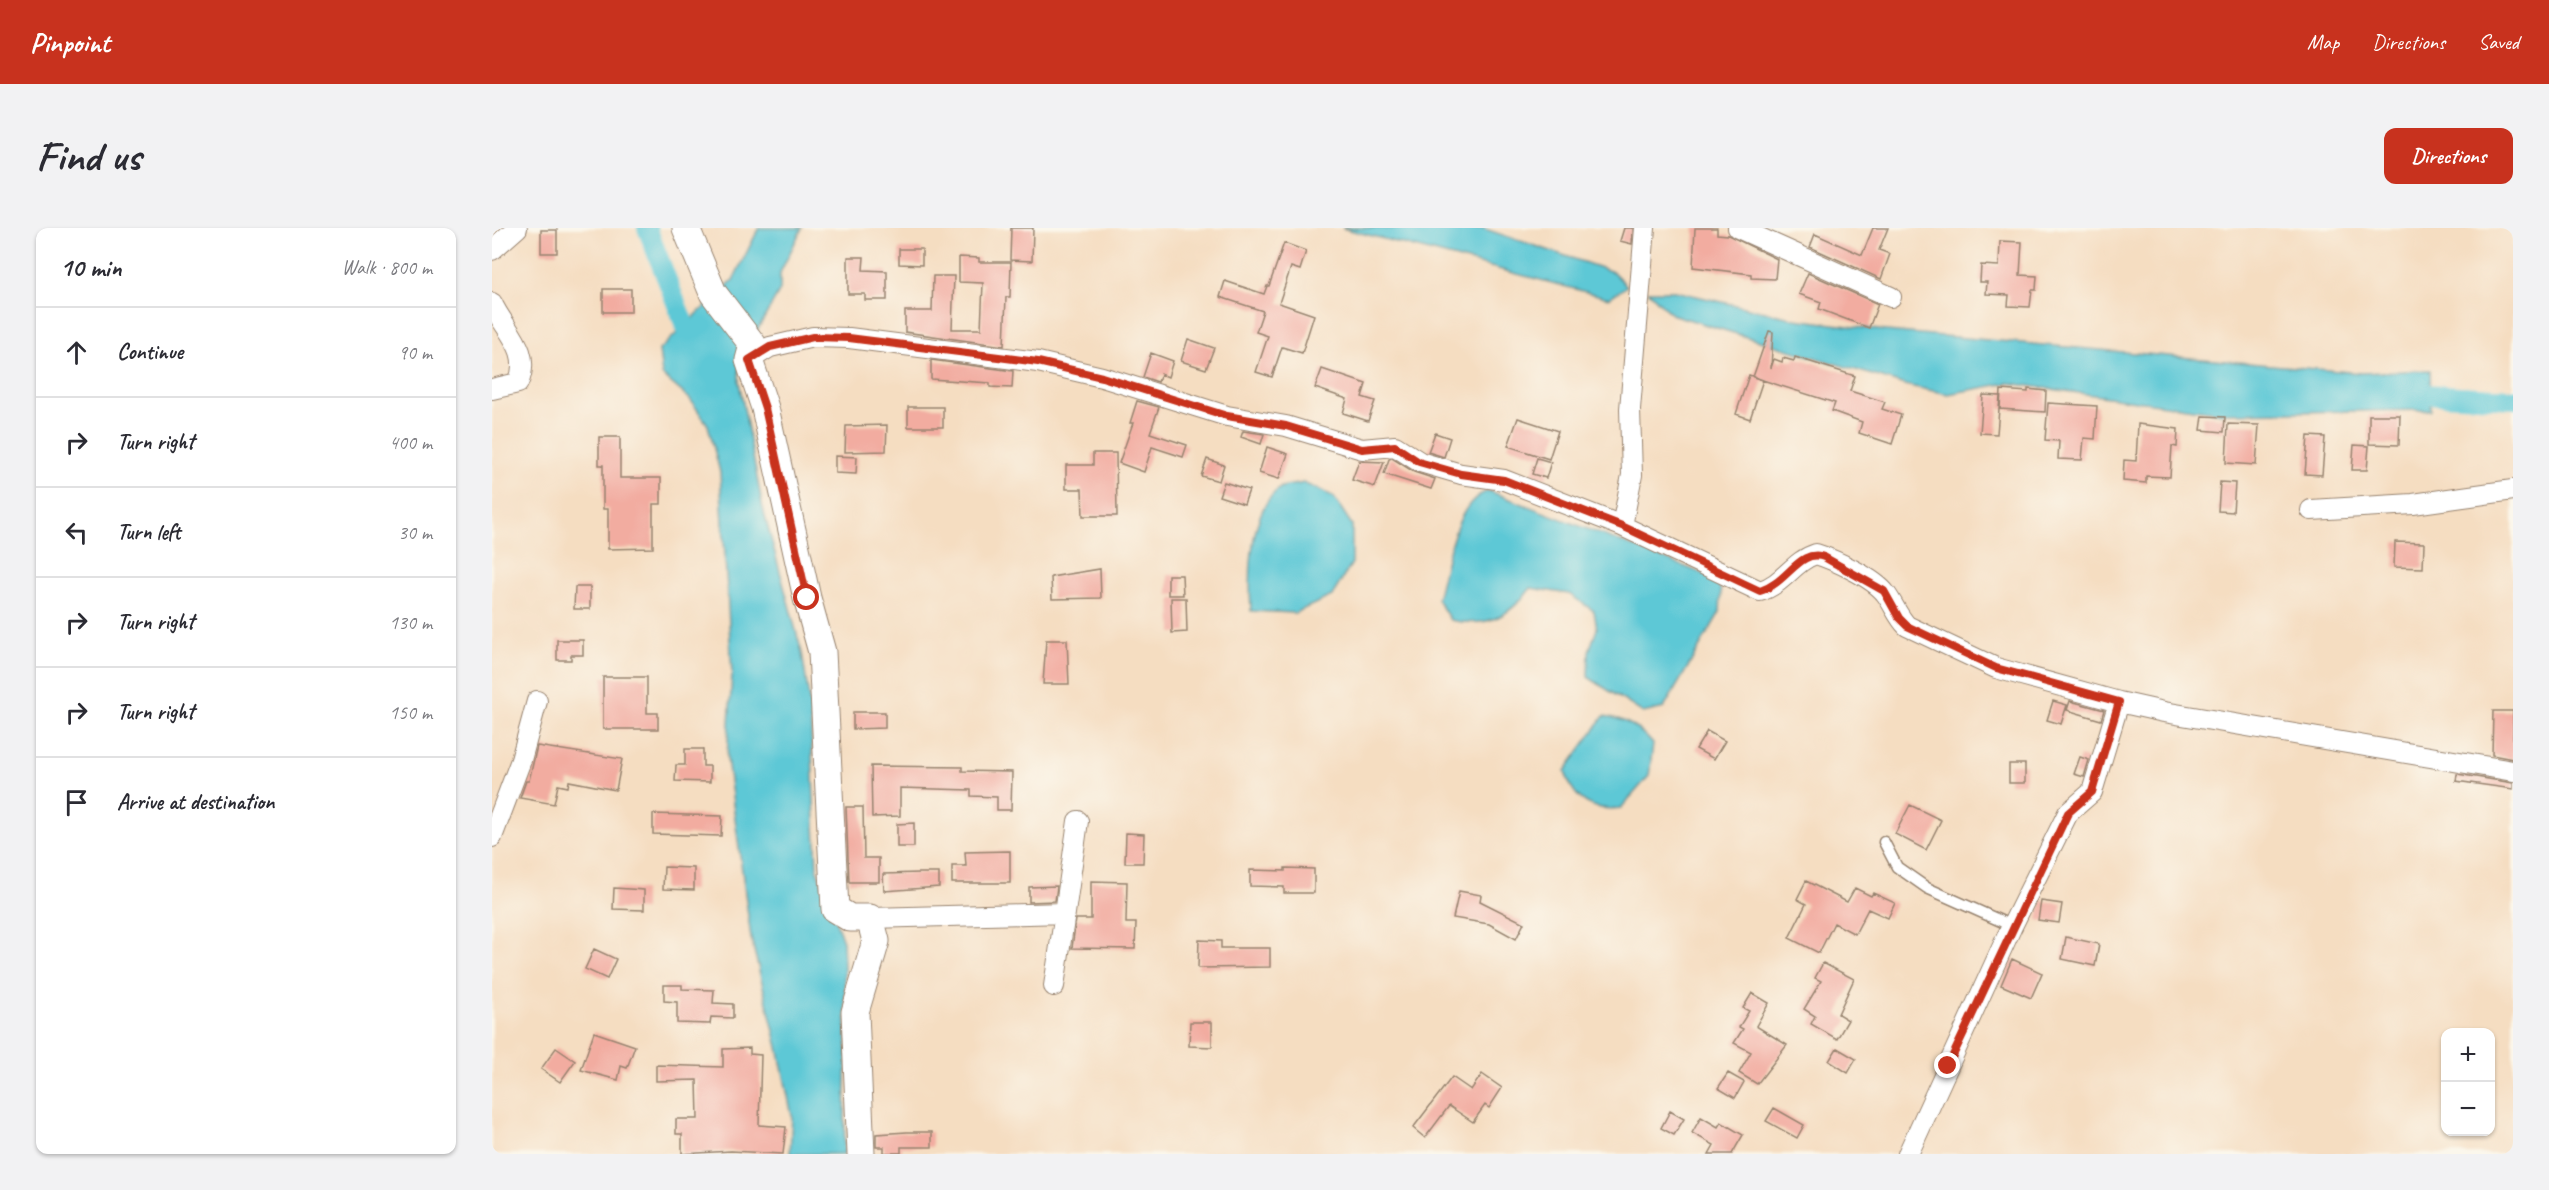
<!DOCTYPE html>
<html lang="en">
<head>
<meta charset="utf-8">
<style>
  body { margin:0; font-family:Caveat,sans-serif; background:#f2f2f3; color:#2b2b33 }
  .controls { position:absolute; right:18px; bottom:18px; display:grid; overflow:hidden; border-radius:12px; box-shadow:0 2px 4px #0004 }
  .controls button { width:54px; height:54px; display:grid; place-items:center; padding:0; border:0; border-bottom:2px solid #e1e1e2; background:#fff; color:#2b2b33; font:30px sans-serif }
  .stop { position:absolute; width:18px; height:18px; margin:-14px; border:4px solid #c8321e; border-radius:50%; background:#fff }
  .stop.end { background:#c8321e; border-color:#fff; box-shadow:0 2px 6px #0008 }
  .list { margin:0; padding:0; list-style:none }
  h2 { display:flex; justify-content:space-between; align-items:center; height:78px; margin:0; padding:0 24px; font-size:26px }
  h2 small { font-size:20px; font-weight:400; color:#7c7c81 }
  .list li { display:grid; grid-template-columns:39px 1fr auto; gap:18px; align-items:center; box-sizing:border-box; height:90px; padding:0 24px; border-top:2px solid #e1e1e2 }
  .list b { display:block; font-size:22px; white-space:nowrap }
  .list em { font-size:20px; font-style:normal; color:#7c7c81 }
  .icon { flex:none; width:33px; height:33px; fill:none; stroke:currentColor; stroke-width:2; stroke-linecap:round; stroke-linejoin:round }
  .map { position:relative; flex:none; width:2021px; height:926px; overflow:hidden; border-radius:12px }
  header { display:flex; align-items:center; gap:36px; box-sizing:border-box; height:84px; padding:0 30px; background:#c8321e; color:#fff }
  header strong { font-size:28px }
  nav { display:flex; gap:33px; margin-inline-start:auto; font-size:21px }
  .intro { display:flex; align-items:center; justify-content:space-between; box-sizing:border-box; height:144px; padding:0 36px }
  h1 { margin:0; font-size:42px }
  .button { padding:15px 27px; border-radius:12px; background:#c8321e; color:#fff; font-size:21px; font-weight:700 }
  main { display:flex; gap:36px; padding:0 36px }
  aside { flex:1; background:#fff; border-radius:12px; box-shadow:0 2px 4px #0004 }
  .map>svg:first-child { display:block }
  .water { fill:#5dc8d6; stroke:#4c797a; stroke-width:1.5 }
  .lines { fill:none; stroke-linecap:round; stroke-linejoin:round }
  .canal { stroke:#5dc8d6; stroke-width:20 }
  .building { fill:#f2aca0 }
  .lane-casing { stroke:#988470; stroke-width:13 }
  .street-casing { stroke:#988470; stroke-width:22 }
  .secondary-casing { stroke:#988470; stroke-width:29 }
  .lane { stroke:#fff; stroke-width:10 }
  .street { stroke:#fff; stroke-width:20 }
  .secondary { stroke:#fff; stroke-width:27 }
  .route { stroke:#c8321e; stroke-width:8 }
</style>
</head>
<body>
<header>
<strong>Pinpoint</strong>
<nav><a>Map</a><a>Directions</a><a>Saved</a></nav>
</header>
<div class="intro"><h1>Find us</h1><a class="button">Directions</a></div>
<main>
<aside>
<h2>10 min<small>Walk · 800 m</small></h2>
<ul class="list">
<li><svg class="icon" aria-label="ahead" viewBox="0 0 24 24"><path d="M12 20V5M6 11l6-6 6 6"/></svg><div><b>Continue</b></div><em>90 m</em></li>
<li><svg class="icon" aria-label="right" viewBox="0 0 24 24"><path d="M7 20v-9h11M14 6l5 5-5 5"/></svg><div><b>Turn right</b></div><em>400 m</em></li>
<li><svg class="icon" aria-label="left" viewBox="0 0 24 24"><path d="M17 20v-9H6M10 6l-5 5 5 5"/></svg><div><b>Turn left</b></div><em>30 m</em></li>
<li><svg class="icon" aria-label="right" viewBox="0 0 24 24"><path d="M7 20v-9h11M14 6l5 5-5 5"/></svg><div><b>Turn right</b></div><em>130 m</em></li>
<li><svg class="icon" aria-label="right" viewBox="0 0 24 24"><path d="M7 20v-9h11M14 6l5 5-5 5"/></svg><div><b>Turn right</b></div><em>150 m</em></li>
<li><svg class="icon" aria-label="arrive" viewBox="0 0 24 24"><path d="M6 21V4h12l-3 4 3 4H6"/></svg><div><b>Arrive at destination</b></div></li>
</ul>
</aside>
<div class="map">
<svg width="2021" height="926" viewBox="0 0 2021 926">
  <rect width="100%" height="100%" fill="#fbf7ec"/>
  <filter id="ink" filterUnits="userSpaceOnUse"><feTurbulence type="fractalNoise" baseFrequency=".0167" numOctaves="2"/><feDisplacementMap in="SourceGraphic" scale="12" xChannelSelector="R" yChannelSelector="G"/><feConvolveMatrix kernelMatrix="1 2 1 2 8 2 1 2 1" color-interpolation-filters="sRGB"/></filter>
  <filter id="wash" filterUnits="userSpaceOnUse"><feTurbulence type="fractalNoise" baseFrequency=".008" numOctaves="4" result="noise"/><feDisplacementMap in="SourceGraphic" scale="24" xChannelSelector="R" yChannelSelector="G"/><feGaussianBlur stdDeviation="1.35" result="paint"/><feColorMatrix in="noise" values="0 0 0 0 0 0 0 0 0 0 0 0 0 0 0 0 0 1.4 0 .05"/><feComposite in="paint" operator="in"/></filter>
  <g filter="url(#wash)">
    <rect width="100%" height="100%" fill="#f5ddc1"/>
    <!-- water -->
    <path class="water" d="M 267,0 L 310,0 L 288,45 L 288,62 L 247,134 L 247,154 L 271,281 L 310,425 L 318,477 L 325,642 L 351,713 L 355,820 L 352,926 L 298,926 L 300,888 L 286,819 L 259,710 L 235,530 L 240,446 L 228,244 L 216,197 L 198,171 L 170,147 L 167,122 L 241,52 Z
      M 850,0 L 990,0 L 1121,44 L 1135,58 L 1117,70 Z
      M 1156,63 L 1183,63 L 1303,91 L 1394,103 L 1869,145 L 1938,142 L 1939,182 L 1730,185 L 1516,155 L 1456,166 L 1417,158 L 1179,86 Z
      M 811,255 L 841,268 L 860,297 L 860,335 L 840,368 L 803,385 L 759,383 C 757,348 756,283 788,260 C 794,257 805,257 811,255 Z
      M 997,263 L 1225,351 L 1229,364 L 1228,384 L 1172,480 L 1151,485 L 1096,449 L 1097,423 L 1105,401 L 1102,383 L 1077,366 L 1039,360 C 1016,390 994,400 958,392 L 945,371 C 954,341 962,271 997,263 Z
      M 1112,488 C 1134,491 1146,499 1161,516 L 1157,548 L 1129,580 C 1100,584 1081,572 1073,543 Z"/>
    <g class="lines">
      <!-- canal -->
      <path class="canal" d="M 155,0 L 193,98 L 209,119
        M 1914,165 L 2021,171"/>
    </g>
    <g id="blocks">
      <!-- building -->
      <path class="building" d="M 519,0 L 541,0 L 540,33 L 518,32 Z
        M 1132,0 L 1141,0 L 1140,16 L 1128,13 Z
        M 1203,0 L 1225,0 L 1225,6 L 1236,7 L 1285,31 L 1283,51 L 1259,50 L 1259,46 L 1201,39 Z
        M 1381,0 L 1396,0 L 1387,22 L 1398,26 L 1389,51 L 1318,19 L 1323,6 L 1370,27 Z
        M 49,2 L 65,2 L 65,25 L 49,25 Z
        M 1508,13 L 1530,14 L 1528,47 L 1545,48 L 1544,62 L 1540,62 L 1538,79 L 1516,78 L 1517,67 L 1494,66 L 1495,54 L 1488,54 L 1489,37 L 1507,38 Z
        M 792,15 L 814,23 L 808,42 L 799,39 L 787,75 L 822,87 L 810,125 L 790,119 L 780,149 L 764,144 L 776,108 L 764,104 L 771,83 L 728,69 L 733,53 L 772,66 L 775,58 L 777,58 Z
        M 407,21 L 430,21 L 430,37 L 407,36 Z
        M 356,29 L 372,29 L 371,42 L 395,43 L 395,72 L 373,72 L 373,66 L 356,66 Z
        M 467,29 L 487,30 L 487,34 L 519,34 L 518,69 L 514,69 L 512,118 L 413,104 L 413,83 L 440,83 L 441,48 L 462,48 L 460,101 L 489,101 L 491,55 L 467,54 Z
        M 1316,45 L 1386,76 L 1377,100 L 1327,81 L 1329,74 L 1307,66 Z
        M 111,61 L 139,61 L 139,84 L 111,84 Z
        M 1277,103 L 1281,104 L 1279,140 L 1282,131 L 1290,134 L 1291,130 L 1302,133 L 1303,129 L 1363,148 L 1358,163 L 1393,174 L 1390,181 L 1409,187 L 1400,216 L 1367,205 L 1370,194 L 1340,183 L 1343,175 L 1261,149 Z
        M 696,111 L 722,120 L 714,141 L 689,133 Z
        M 659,125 L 681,133 L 676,149 L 669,146 L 666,154 L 651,149 Z
        M 439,132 L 521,143 L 520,160 L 498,159 L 498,155 L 439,151 Z
        M 830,141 L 874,156 L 870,169 L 883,173 L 876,193 L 851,185 L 855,171 L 823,160 Z
        M 1257,147 L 1271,152 L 1258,191 L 1244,186 Z
        M 1536,161 L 1554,163 L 1553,184 L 1508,181 L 1509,162 L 1536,164 Z
        M 1491,167 L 1508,168 L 1505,206 L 1488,205 Z
        M 645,173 L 667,179 L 658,205 L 695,217 L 691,229 L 660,219 L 652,244 L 627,235 L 641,195 L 638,195 Z
        M 1556,175 L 1605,178 L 1603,211 L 1592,210 L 1590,232 L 1566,231 L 1567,213 L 1553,212 Z
        M 416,179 L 451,179 L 451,199 L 416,199 Z
        M 1877,187 L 1908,187 L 1907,217 L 1877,216 Z
        M 1711,188 L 1733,189 L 1732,204 L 1709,202 Z
        M 1026,190 L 1066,203 L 1057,231 L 1016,218 Z
        M 1646,196 L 1686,201 L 1685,219 L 1680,218 L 1678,249 L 1654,248 L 1654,255 L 1631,253 L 1632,232 L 1644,233 Z
        M 1736,196 L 1767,197 L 1764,237 L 1734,235 Z
        M 395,197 L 394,223 L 353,224 L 354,198 Z
        M 751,203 L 772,206 L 769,216 L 749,209 Z
        M 943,205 L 958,210 L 952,229 L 936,224 Z
        M 1816,208 L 1833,209 L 1830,247 L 1813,246 Z
        M 107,209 L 128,209 L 128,250 L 169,250 L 169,276 L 161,276 L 161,320 L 116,321 L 116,281 L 111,281 L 111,237 L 107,237 Z
        M 1862,217 L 1877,218 L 1875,242 L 1860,242 Z
        M 775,219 L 796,226 L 787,251 L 767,245 Z
        M 601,225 L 624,225 L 625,288 L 591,288 L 590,261 L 574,261 L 574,237 L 601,237 Z
        M 343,228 L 365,229 L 364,246 L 343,245 Z
        M 900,230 L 922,244 L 943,251 L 939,261 L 892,246 L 897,231 Z
        M 1045,230 L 1059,234 L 1054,250 L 1040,246 Z
        M 715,231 L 732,237 L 727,253 L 709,248 Z
        M 867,233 L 892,234 L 883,259 L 860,252 Z
        M 732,254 L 757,262 L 752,276 L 727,268 Z
        M 1728,254 L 1743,255 L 1741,284 L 1726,283 Z
        M 1903,314 L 1932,315 L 1931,340 L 1902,339 Z
        M 608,341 L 609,370 L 560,371 L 559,349 Z
        M 676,347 L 690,347 L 691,367 L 676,367 Z
        M 83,359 L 98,359 L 98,381 L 82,381 Z
        M 679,370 L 694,370 L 695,404 L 680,405 Z
        M 65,412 L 91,412 L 91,427 L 79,427 L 79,432 L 65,432 Z
        M 554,412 L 575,412 L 577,456 L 551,456 Z
        M 111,449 L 155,449 L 155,485 L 166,485 L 166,501 L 111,501 Z
        M 1561,473 L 1575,477 L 1569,496 L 1555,492 Z
        M 1578,473 L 1612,482 L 1609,492 L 1575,482 Z
        M 2001,483 L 2021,483 L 2021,531 L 2000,527 Z
        M 361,484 L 393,484 L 393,500 L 361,501 Z
        M 1215,503 L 1233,513 L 1222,531 L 1204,521 Z
        M 45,518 L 130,531 L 124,562 L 77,553 L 76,559 L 66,557 L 62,576 L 28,570 L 34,553 L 37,553 Z
        M 193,521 L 211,521 L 211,538 L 218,538 L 218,554 L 183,553 L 184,537 L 193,537 Z
        M 1588,529 L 1597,532 L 1592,549 L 1582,546 Z
        M 1517,536 L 1533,536 L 1533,555 L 1517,555 Z
        M 379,538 L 470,539 L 470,543 L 520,544 L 519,582 L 505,582 L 505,569 L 479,568 L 479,562 L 408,560 L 408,588 L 380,589 Z
        M 1965,546 L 2021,555 L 2021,561 L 1964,553 Z
        M 1418,577 L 1449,592 L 1434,622 L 1403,606 Z
        M 354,579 L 371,579 L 372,630 L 387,630 L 387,654 L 357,654 Z
        M 161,586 L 230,588 L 229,608 L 161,606 Z
        M 422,595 L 422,619 L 405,619 L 405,596 Z
        M 634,605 L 652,606 L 651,635 L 633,635 Z
        M 518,623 L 518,655 L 460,655 L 460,638 L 474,638 L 473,624 Z
        M 172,639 L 202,640 L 202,662 L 171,661 Z
        M 793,640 L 822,641 L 822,665 L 792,665 L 792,659 L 758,658 L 758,642 L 793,643 Z
        M 428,645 L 447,645 L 447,659 L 392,663 L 391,646 Z
        M 599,653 L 635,654 L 634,695 L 644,695 L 643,721 L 580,720 L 584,691 L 599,691 Z
        M 1314,653 L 1355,674 L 1363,660 L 1379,668 L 1381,665 L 1403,675 L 1396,690 L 1376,681 L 1363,706 L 1342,695 L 1327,725 L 1297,710 L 1314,676 L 1305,671 Z
        M 565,658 L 563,673 L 537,674 L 537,659 Z
        M 122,660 L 152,662 L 152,682 L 121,681 Z
        M 967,663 L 989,667 L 988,673 L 1032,695 L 1024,711 L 997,696 L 961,690 Z
        M 1549,673 L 1570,676 L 1567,695 L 1546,692 Z
        M 1574,709 L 1607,716 L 1603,738 L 1570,731 Z
        M 707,712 L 729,713 L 729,720 L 778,720 L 778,739 L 706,740 Z
        M 102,721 L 124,731 L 115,751 L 93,741 Z
        M 1520,731 L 1550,745 L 1539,770 L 1509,757 Z
        M 1331,735 L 1362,751 L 1346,786 L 1356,792 L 1345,811 L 1319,796 L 1323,788 L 1312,781 L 1329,753 L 1323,750 Z
        M 172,757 L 190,757 L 190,761 L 222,762 L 221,775 L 241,776 L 241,790 L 219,789 L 218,796 L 185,795 L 185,774 L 172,773 Z
        M 1260,765 L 1277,775 L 1264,798 L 1295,817 L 1265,856 L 1247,845 L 1259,824 L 1242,815 L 1251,801 L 1247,799 L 1257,783 L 1251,780 Z
        M 698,794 L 720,794 L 720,819 L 697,818 Z
        M 102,804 L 143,818 L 135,840 L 129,838 L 126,852 L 89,842 Z
        M 64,820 L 83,833 L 68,854 L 49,841 Z
        M 258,820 L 258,826 L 269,827 L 267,897 L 294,899 L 291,926 L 239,923 L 190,926 L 190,906 L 184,906 L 184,891 L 206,891 L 205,852 L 164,853 L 164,837 L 231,839 L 231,821 Z
        M 1345,820 L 1364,831 L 1356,845 L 1337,833 Z
        M 1236,845 L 1252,854 L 1243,870 L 1226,860 Z
        M 990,846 L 1010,860 L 997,880 L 993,877 L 981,894 L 957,878 L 933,910 L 921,900 L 960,849 L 979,862 Z
        M 1282,880 L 1312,897 L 1305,910 L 1274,893 Z
        M 1178,883 L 1192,891 L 1182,907 L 1169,900 Z
        M 1209,889 L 1226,899 L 1229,894 L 1251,907 L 1240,926 L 1217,926 L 1222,917 L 1200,905 Z
        M 415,904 L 440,904 L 440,919 L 409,919 L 409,925 L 392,925 L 392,919 L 384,919 L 384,906 Z"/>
    </g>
  </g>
  <g filter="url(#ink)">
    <use href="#blocks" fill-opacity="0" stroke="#988470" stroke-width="1.5"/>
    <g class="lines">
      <defs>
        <path id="lane" d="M 1392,614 L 1405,639 L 1435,660 L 1520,698"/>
        <path id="street" d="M 1246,0 L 1399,69
          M 0,22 L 25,0
          M 0,75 C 12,102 41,122 26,155 L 0,161
          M 257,132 L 278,119 L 321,109 L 357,110 L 546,134 L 610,149 L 735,188 L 794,198 L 870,221 L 903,218 L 928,234 L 969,246 L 1012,252 L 1130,298 L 1268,363 C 1292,356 1301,333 1324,326 C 1343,332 1382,350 1394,366 C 1402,377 1406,389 1415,398 L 1504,440 L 1627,474 L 1672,484 L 2021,543
          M 1819,282 L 1921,276 L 2021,262
          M 1130,298 L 1140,247 L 1138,181 L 1153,0
          M 0,609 L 29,532 L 45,473
          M 573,685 L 586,593
          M 378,690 L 573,685 L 562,758
          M 1416,926 L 1520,698 L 1576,585 L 1600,564 L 1627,474"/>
        <path id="secondary" d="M 194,0 L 221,65 L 261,117 L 257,132 L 273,180 L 315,370 L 330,424 L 343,681 L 358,690 L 378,690 L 384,713 L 363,784 L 369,926"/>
      </defs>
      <!-- lane casing -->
      <use href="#lane" class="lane-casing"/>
      <!-- street casing -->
      <use href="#street" class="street-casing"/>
      <!-- secondary casing -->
      <use href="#secondary" class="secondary-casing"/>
      <!-- lane -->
      <use href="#lane" class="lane"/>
      <!-- street -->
      <use href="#street" class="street"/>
      <!-- secondary -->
      <use href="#secondary" class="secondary"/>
    </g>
  </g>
  <g class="lines" filter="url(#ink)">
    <!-- route -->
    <path class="route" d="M 315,370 L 273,180 L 257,132 L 278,119 L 321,109 L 357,110 L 546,134 L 610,149 L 735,188 L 794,198 L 870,221 L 903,218 L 927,234 L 969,246 L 1012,252 L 1130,298 L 1268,363 C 1296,355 1307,320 1332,329 L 1392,363 L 1407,390 L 1415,398 L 1504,440 L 1627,474 L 1600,564 L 1576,585 L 1456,838"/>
  </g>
</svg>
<div class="controls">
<button>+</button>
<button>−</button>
</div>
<div class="stop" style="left:315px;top:370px"></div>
<div class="stop end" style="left:1456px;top:838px"></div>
</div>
</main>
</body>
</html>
